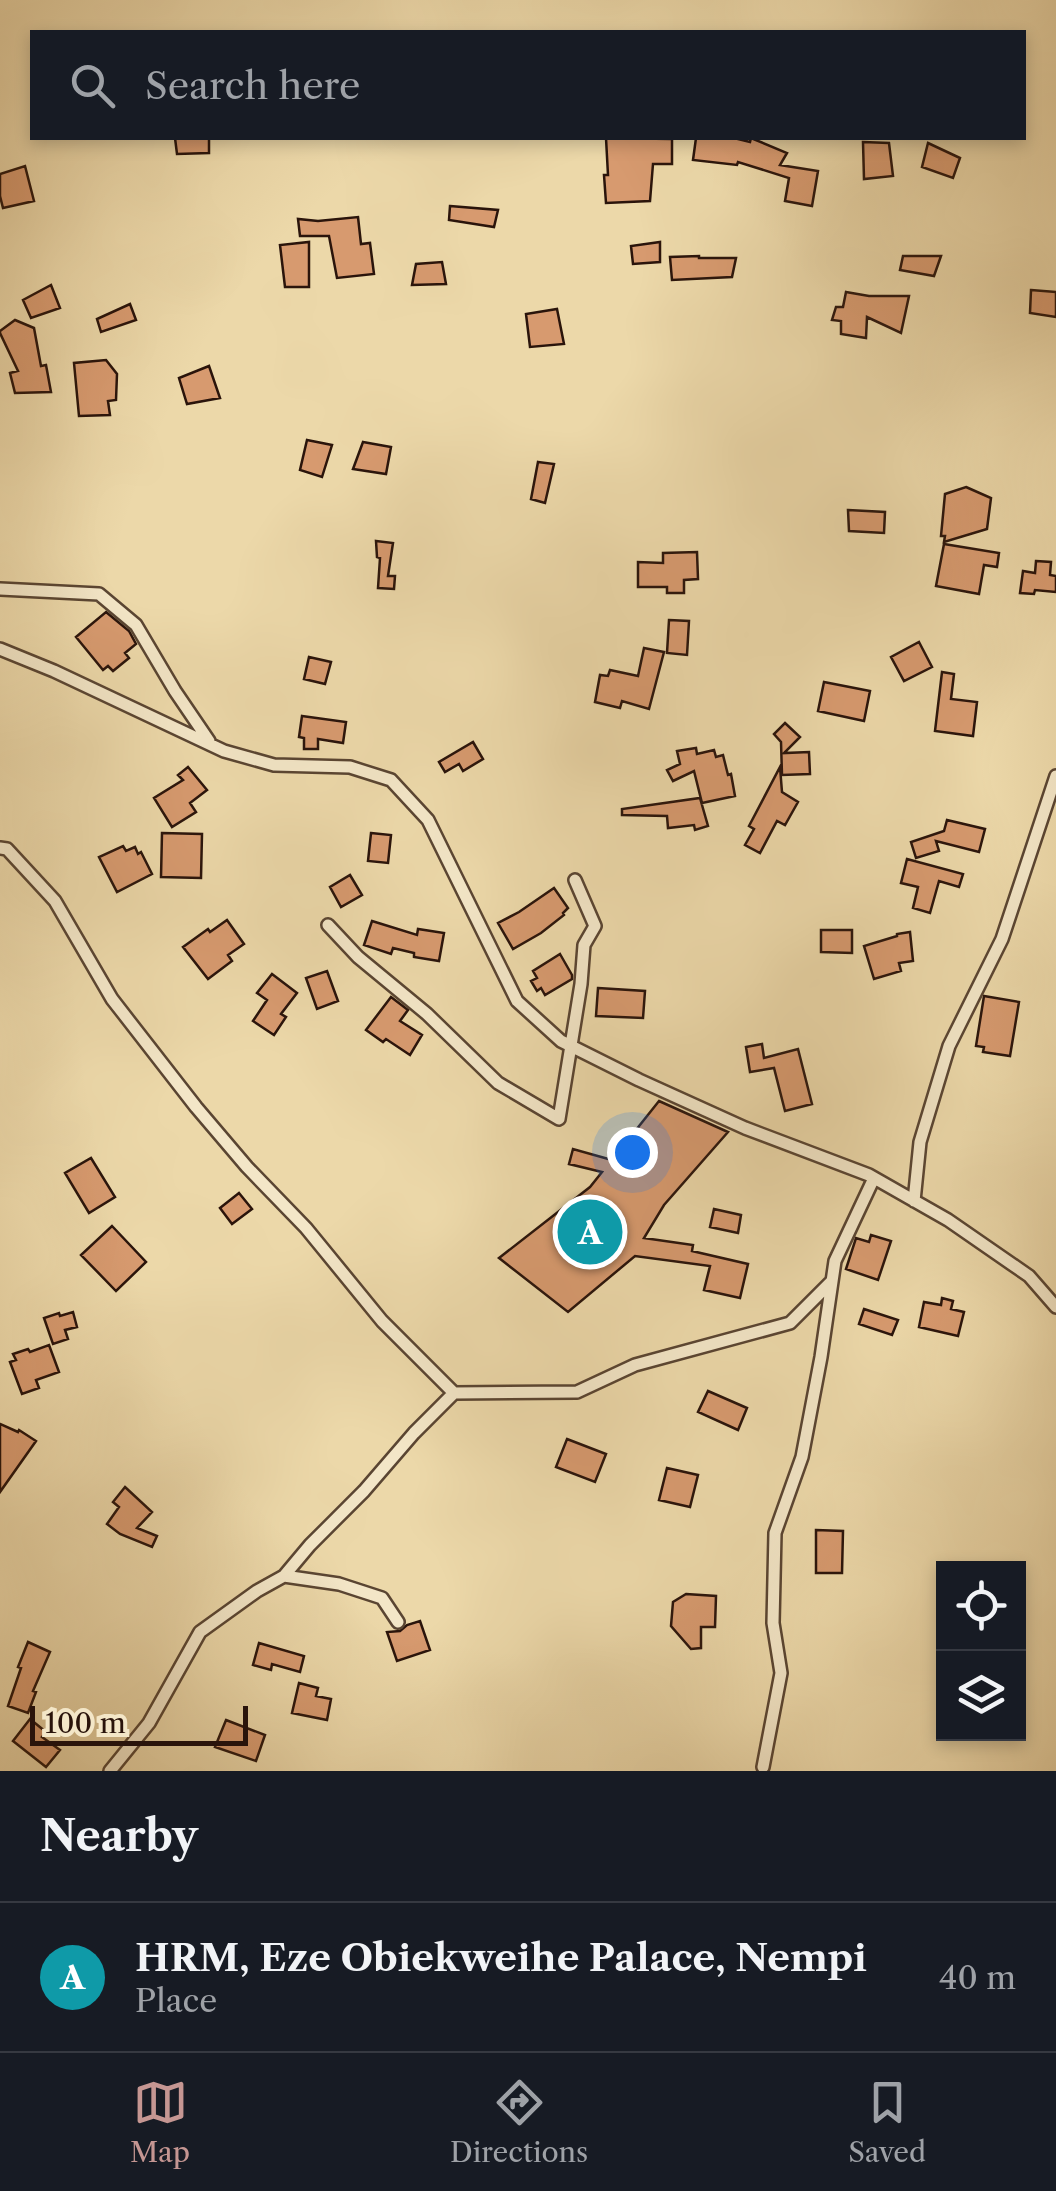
<!DOCTYPE html>
<html lang="en">
<head>
<meta charset="utf-8">
<style>
  body { margin:0; font-family:"Libre Caslon Text",serif; background:#20242c; color:#f1f3f6 }
  .controls { position:absolute; right:30px; bottom:30px; display:grid; overflow:hidden; border-radius:0px; box-shadow:0 5px 15px #0003 }
  .controls button { width:90px; height:90px; display:grid; place-items:center; padding:0; border:0; border-bottom:2px solid #363941; background:#171b24; color:#f1f3f6; font:50px sans-serif }
  .scale { position:absolute; left:30px; bottom:25px; width:218px; box-sizing:border-box; padding-left:10px; border:5px solid #2a140b; border-top:0; font-size:28px; line-height:35px; white-space:nowrap; color:#2a140b; -webkit-text-stroke:8px #f3e6c7; paint-order:stroke }
  .you { position:absolute; left:632px; top:1152px; width:35px; height:35px; margin:-25px; border:8px solid #fff; border-radius:50%; background:#1a73e8; box-shadow:0 0 0 15px #1a73e833 }
  .badge { display:grid; place-items:center; width:65px; height:65px; border-radius:50%; background:#c59692; color:#fff; font-size:32px; font-weight:700 }
  .pin { position:absolute; translate:-50% -50%; border:5px solid #fff; box-shadow:0 2px 10px #0006 }
  .list { margin:0; padding:0; list-style:none }
  h2 { display:flex; justify-content:space-between; align-items:center; height:130px; margin:0; padding:0 40px; font-size:42px }
  h2 small { font-size:32px; font-weight:400; color:#9ea1a6 }
  .list li { display:grid; grid-template-columns:65px 1fr auto; gap:30px; align-items:center; box-sizing:border-box; height:150px; padding:0 40px; border-top:2px solid #363941 }
  .list b { display:block; font-size:38px; white-space:nowrap }
  .list p { margin:0; font-size:32px; white-space:nowrap; color:#9ea1a6 }
  .list em { font-size:32px; font-style:normal; color:#9ea1a6 }
  .icon { flex:none; width:55px; height:55px; fill:none; stroke:currentColor; stroke-width:2; stroke-linecap:round; stroke-linejoin:round }
  .map { position:relative; flex:none; width:1056px; height:1771px; overflow:hidden }
  .search { position:absolute; background:#171b24; box-shadow:0 5px 15px #0003; left:30px; right:30px; top:30px; height:110px; display:flex; align-items:center; gap:25px; box-sizing:border-box; padding:0 35px; border-radius:0px; color:#9ea1a6; font-size:38px }
  .sheet { height:280px; background:#171b24 }
  nav { display:flex; justify-content:space-around; align-items:center; box-sizing:border-box; height:140px; border-top:2px solid #363941; background:#171b24; font-size:28px; color:#9ea1a6 }
  nav a { display:grid; justify-items:center; gap:5px }
  nav .on { color:#c59692 }
  .map>svg:first-child { display:block }
  .building { fill:#d79a6f; stroke:#2a140b; stroke-width:2.5 }
  .lines { fill:none; stroke-linecap:round; stroke-linejoin:round }
  .street-casing { stroke:#5a4532; stroke-width:16 }
  .street { stroke:#f3e6c7; stroke-width:11 }
</style>
</head>
<body>
<div class="map">
<svg width="1056" height="1771" viewBox="0 0 1056 1771">
  <rect width="100%" height="100%" fill="#ecd8a9"/>
  <filter id="stains"><feTurbulence type="fractalNoise" baseFrequency=".002" numOctaves="4"/><feColorMatrix values="0 0 0 0 .2 0 0 0 0 .09 0 0 0 0 .02 0 0 0 .5 -.17"/></filter>
  <radialGradient id="worn" r=".72"><stop offset=".6" stop-color="#630" stop-opacity="0"/><stop offset="1" stop-color="#630" stop-opacity=".3"/></radialGradient>
  <!-- building -->
  <path class="building" d="M 175,138 L 209,138 L 209,153 L 177,154 Z
    M 606,138 L 672,139 L 672,164 L 653,164 L 650,201 L 606,203 L 604,175 L 608,175 Z
    M 696,138 L 734,138 L 750,142 L 751,138 L 787,153 L 780,165 L 818,171 L 812,206 L 785,201 L 789,178 L 738,162 L 737,165 L 693,160 Z
    M 863,142 L 889,143 L 893,176 L 864,179 Z
    M 928,143 L 960,158 L 953,178 L 922,167 Z
    M 25,166 L 34,201 L 3,208 L 0,196 L 0,174 Z
    M 450,206 L 498,210 L 494,227 L 449,220 Z
    M 358,217 L 361,244 L 370,243 L 374,274 L 337,278 L 329,236 L 300,236 L 298,219 L 318,221 Z
    M 309,242 L 309,287 L 285,287 L 280,245 Z
    M 660,242 L 660,262 L 633,264 L 631,246 Z
    M 699,256 L 699,258 L 736,258 L 732,277 L 672,280 L 670,257 Z
    M 903,256 L 941,256 L 934,276 L 900,270 Z
    M 442,262 L 446,284 L 412,285 L 416,264 Z
    M 51,285 L 60,308 L 31,318 L 23,300 Z
    M 1031,290 L 1056,292 L 1056,317 L 1030,313 Z
    M 846,292 L 869,296 L 909,296 L 901,333 L 867,317 L 866,338 L 841,334 L 841,321 L 832,320 L 836,307 L 843,307 Z
    M 130,304 L 136,320 L 101,332 L 97,319 Z
    M 557,309 L 564,344 L 530,347 L 526,314 Z
    M 15,320 L 34,328 L 41,366 L 46,365 L 51,392 L 15,393 L 10,373 L 18,371 L 0,333 L 0,331 Z
    M 106,360 L 117,374 L 116,400 L 108,401 L 110,415 L 79,416 L 74,363 Z
    M 209,366 L 220,398 L 187,404 L 179,378 Z
    M 307,440 L 332,445 L 322,477 L 300,470 Z
    M 363,442 L 391,447 L 386,474 L 353,469 Z
    M 538,462 L 554,464 L 545,503 L 531,499 Z
    M 966,487 L 991,498 L 987,529 L 944,542 L 945,536 L 941,536 L 945,494 Z
    M 848,510 L 885,512 L 884,533 L 849,531 Z
    M 376,541 L 393,543 L 388,576 L 395,576 L 394,589 L 378,588 L 380,558 L 377,557 Z
    M 944,544 L 999,553 L 997,567 L 984,565 L 979,594 L 936,586 Z
    M 697,552 L 698,579 L 684,580 L 684,593 L 667,593 L 667,587 L 638,587 L 638,562 L 663,563 L 663,553 Z
    M 1036,561 L 1051,562 L 1050,575 L 1056,576 L 1056,592 L 1035,590 L 1034,594 L 1020,593 L 1023,571 L 1035,573 Z
    M 106,612 L 129,631 L 136,644 L 125,653 L 129,658 L 113,671 L 108,666 L 103,670 L 76,637 Z
    M 669,620 L 689,621 L 687,655 L 667,653 Z
    M 919,642 L 932,667 L 904,681 L 891,657 Z
    M 644,648 L 664,652 L 649,709 L 622,701 L 620,708 L 595,702 L 600,675 L 608,676 L 610,670 L 638,676 Z
    M 309,657 L 331,662 L 325,684 L 304,679 Z
    M 942,672 L 954,674 L 951,699 L 977,702 L 973,736 L 935,731 Z
    M 824,682 L 870,691 L 864,721 L 818,711 Z
    M 302,716 L 346,722 L 343,743 L 318,739 L 318,749 L 304,749 L 304,738 L 299,737 Z
    M 785,723 L 800,737 L 784,753 L 809,752 L 810,774 L 782,775 L 781,742 L 774,734 Z
    M 473,742 L 483,759 L 463,771 L 459,764 L 445,772 L 439,762 Z
    M 696,748 L 697,754 L 714,750 L 716,757 L 723,755 L 728,775 L 731,774 L 735,796 L 702,803 L 694,771 L 673,781 L 667,770 L 680,764 L 677,751 Z
    M 188,767 L 207,790 L 190,803 L 196,812 L 172,827 L 154,798 L 183,780 L 178,775 Z
    M 780,767 L 782,792 L 798,802 L 785,825 L 777,821 L 760,853 L 745,845 L 754,829 L 749,826 Z
    M 700,798 L 708,826 L 695,830 L 694,825 L 668,828 L 667,816 L 622,815 L 622,809 Z
    M 947,820 L 985,829 L 979,852 L 936,841 L 939,851 L 916,858 L 911,842 L 944,831 Z
    M 162,833 L 202,834 L 201,878 L 161,877 Z
    M 371,833 L 391,835 L 388,863 L 368,861 Z
    M 123,846 L 126,851 L 135,847 L 138,854 L 141,852 L 152,874 L 117,892 L 99,857 Z
    M 907,859 L 963,874 L 959,887 L 939,881 L 930,913 L 913,908 L 918,887 L 901,883 Z
    M 350,875 L 362,895 L 341,907 L 330,887 Z
    M 554,888 L 568,908 L 563,913 L 564,915 L 541,933 L 513,949 L 498,923 L 519,912 Z
    M 227,920 L 244,944 L 228,955 L 232,961 L 208,979 L 183,947 L 208,929 L 210,932 Z
    M 372,921 L 417,935 L 418,929 L 444,933 L 439,961 L 414,957 L 414,953 L 393,948 L 391,954 L 364,945 Z
    M 821,930 L 852,930 L 852,953 L 821,952 Z
    M 910,932 L 913,961 L 899,963 L 901,971 L 874,979 L 864,946 L 897,936 L 897,934 Z
    M 560,954 L 572,975 L 572,979 L 545,995 L 541,988 L 537,991 L 531,981 L 537,978 L 533,971 Z
    M 327,971 L 338,1001 L 317,1009 L 306,978 Z
    M 272,974 L 297,993 L 281,1014 L 286,1017 L 274,1035 L 253,1021 L 267,1000 L 257,993 Z
    M 598,988 L 645,991 L 643,1018 L 596,1016 Z
    M 984,996 L 1019,1002 L 1010,1056 L 983,1052 L 984,1047 L 976,1046 Z
    M 391,997 L 408,1010 L 400,1021 L 422,1035 L 410,1055 L 386,1039 L 383,1042 L 366,1030 Z
    M 762,1044 L 764,1058 L 798,1049 L 812,1104 L 785,1111 L 774,1068 L 750,1072 L 746,1047 Z
    M 659,1101 L 728,1132 L 664,1205 L 644,1238 L 693,1245 L 692,1251 L 748,1264 L 740,1298 L 704,1290 L 710,1266 L 635,1256 L 568,1312 L 499,1258 L 590,1187 L 602,1172 L 569,1164 L 573,1149 L 612,1160 Z
    M 91,1158 L 115,1197 L 89,1213 L 65,1173 Z
    M 239,1193 L 252,1209 L 232,1224 L 220,1208 Z
    M 714,1209 L 741,1215 L 738,1233 L 710,1227 Z
    M 112,1226 L 146,1262 L 116,1291 L 81,1255 Z
    M 871,1235 L 891,1241 L 878,1280 L 846,1269 L 856,1238 L 869,1242 Z
    M 942,1298 L 953,1301 L 951,1309 L 964,1312 L 958,1336 L 919,1327 L 924,1302 L 941,1305 Z
    M 864,1309 L 898,1320 L 892,1335 L 859,1324 Z
    M 73,1312 L 77,1327 L 65,1330 L 68,1339 L 53,1344 L 44,1318 L 59,1313 L 60,1316 Z
    M 49,1345 L 59,1372 L 36,1380 L 39,1388 L 22,1394 L 10,1362 L 16,1360 L 13,1354 L 28,1349 L 30,1352 Z
    M 708,1391 L 747,1408 L 738,1430 L 698,1412 Z
    M 0,1424 L 18,1432 L 19,1430 L 36,1441 L 0,1492 Z
    M 567,1439 L 606,1454 L 595,1482 L 556,1467 Z
    M 667,1468 L 698,1475 L 690,1507 L 659,1500 Z
    M 125,1487 L 152,1512 L 137,1528 L 157,1536 L 152,1547 L 120,1534 L 107,1524 L 119,1507 L 113,1502 Z
    M 816,1530 L 843,1531 L 842,1573 L 816,1573 Z
    M 686,1594 L 716,1596 L 715,1627 L 701,1627 L 701,1648 L 691,1649 L 671,1626 L 673,1602 Z
    M 420,1621 L 430,1650 L 397,1661 L 387,1632 L 400,1631 L 407,1625 Z
    M 28,1642 L 50,1652 L 33,1691 L 36,1692 L 28,1713 L 8,1706 L 21,1668 L 18,1667 Z
    M 259,1643 L 304,1656 L 300,1672 L 272,1664 L 271,1670 L 253,1665 Z
    M 299,1683 L 318,1688 L 316,1696 L 331,1699 L 327,1720 L 292,1713 Z
    M 30,1719 L 46,1732 L 42,1737 L 60,1750 L 46,1767 L 13,1741 Z
    M 226,1720 L 265,1735 L 256,1761 L 215,1747 Z"/>
  <g class="lines">
    <defs>
      <path id="street" d="M 0,589 L 99,594 L 136,625 L 175,691 L 209,741
        M 0,649 L 54,671 L 224,751 L 274,765 L 350,767 L 391,780 L 428,820 L 517,1001 L 561,1041 L 639,1080 L 745,1128 L 869,1175 L 948,1220 L 1029,1276 L 1056,1307
        M 0,848 L 7,849 L 55,901 L 112,999 L 196,1107 L 247,1167 L 306,1228 L 382,1321 L 454,1393 L 577,1392 L 635,1365 L 790,1323 L 832,1281
        M 328,925 L 358,957 L 427,1014 L 498,1083 L 559,1119 L 581,984 L 584,945 L 595,926 L 575,880
        M 914,1201 L 920,1142 L 949,1046 L 1002,939 L 1056,776
        M 284,1576 L 310,1545 L 364,1491 L 414,1433 L 454,1393
        M 763,1767 L 781,1673 L 773,1623 L 775,1533 L 802,1457 L 821,1357 L 835,1261 L 874,1178
        M 110,1771 L 149,1723 L 200,1632 L 257,1591 L 284,1576 L 339,1584 L 382,1598 L 398,1622"/>
    </defs>
    <!-- street casing -->
    <use href="#street" class="street-casing"/>
    <!-- street -->
    <use href="#street" class="street"/>
  </g>
  <rect width="100%" height="100%" filter="url(#stains)"/>
  <rect width="100%" height="100%" fill="url(#worn)"/>
</svg>
<div class="controls">
<button><svg class="icon" aria-label="locate" viewBox="0 0 24 24"><circle cx="12" cy="12" r="6"/><path d="M12 2v4M12 18v4M2 12h4M18 12h4"/></svg></button>
<button><svg class="icon" aria-label="layers" viewBox="0 0 24 24"><path d="M12 4l9 5-9 5-9-5zM3 14l9 5 9-5"/></svg></button>
</div>
<div class="scale">100 m</div>
<div class="you"></div>
<div class="pin badge" style="left:590px;top:1232px;background:#0f9aa8">A</div>
<div class="search"><svg class="icon" aria-label="search" viewBox="0 0 24 24"><circle cx="10" cy="10" r="6"/><path d="M15 15l6 6"/></svg>Search here</div>
</div>
<section class="sheet">
<h2>Nearby<small></small></h2>
<ul class="list">
<li><span class="badge" style="background:#0f9aa8">A</span><div><b>HRM, Eze Obiekweihe Palace, Nempi</b><p>Place</p></div><em>40 m</em></li>
</ul>
</section>
<nav>
<a class="on"><svg class="icon" aria-label="map" viewBox="0 0 24 24"><path d="M3 6l6-2 6 2 6-2v14l-6 2-6-2-6 2zM9 4v14M15 6v14"/></svg>Map</a>
<a><svg class="icon" aria-label="directions" viewBox="0 0 24 24"><path d="M12 3l9 9-9 9-9-9zM9 14v-3h6M13 9l2 2-2 2"/></svg>Directions</a>
<a><svg class="icon" aria-label="saved" viewBox="0 0 24 24"><path d="M7 4h10v16l-5-4-5 4z"/></svg>Saved</a>
</nav>
</body>
</html>
